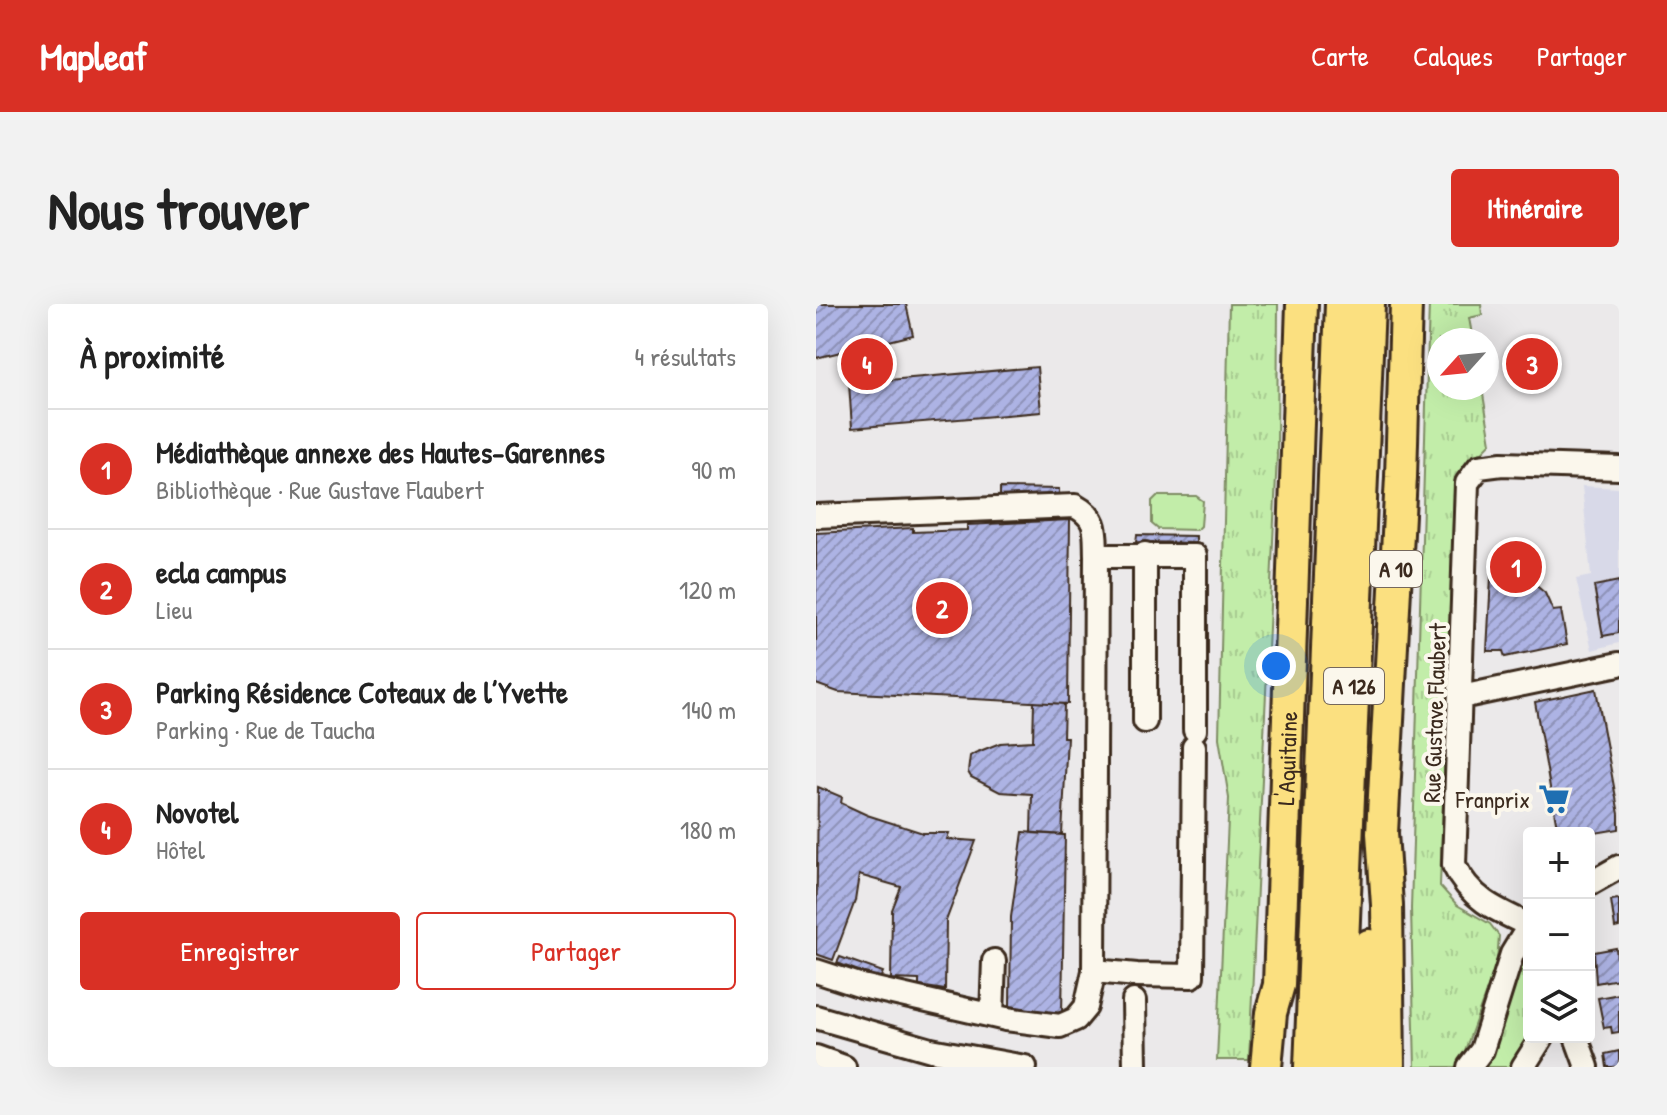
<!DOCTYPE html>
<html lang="fr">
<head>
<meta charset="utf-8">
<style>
  body { margin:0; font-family:"Patrick Hand",sans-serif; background:#f2f2f2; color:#222 }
  .controls { position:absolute; right:24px; bottom:24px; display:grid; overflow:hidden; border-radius:8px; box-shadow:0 8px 32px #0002 }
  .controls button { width:72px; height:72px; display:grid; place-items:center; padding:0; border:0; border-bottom:2px solid #e0e0e0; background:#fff; color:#222; font:40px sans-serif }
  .compass { position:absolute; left:611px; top:24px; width:72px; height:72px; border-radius:50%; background:#fff; box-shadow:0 8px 32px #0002; rotate:243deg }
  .you { position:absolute; left:460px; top:362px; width:28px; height:28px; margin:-20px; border:6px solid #fff; border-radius:50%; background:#1a73e8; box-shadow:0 0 0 12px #1a73e833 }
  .badge { display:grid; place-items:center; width:52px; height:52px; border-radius:50%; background:#d93025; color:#fff; font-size:26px; font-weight:700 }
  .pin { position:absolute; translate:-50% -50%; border:4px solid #fff; box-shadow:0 2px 8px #0006 }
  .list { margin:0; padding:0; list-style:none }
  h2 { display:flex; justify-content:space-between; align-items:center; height:104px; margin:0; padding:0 32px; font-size:34px }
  h2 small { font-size:26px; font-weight:400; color:#767676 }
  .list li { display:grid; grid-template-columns:52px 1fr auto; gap:24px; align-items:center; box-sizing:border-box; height:120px; padding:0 32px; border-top:2px solid #e0e0e0 }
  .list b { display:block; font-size:30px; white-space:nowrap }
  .list p { margin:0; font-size:26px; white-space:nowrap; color:#767676 }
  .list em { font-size:26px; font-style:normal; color:#767676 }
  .actions { display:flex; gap:16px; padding:24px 32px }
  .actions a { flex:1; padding:18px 0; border:2px solid #d93025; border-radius:8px; text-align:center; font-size:28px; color:#d93025 }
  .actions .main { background:#d93025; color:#fff }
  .icon { flex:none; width:44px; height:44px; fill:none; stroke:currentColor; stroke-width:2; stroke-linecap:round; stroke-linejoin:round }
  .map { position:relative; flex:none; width:803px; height:763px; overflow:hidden; border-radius:8px }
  header { display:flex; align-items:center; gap:48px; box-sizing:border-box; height:112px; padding:0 40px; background:#d93025; color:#fff }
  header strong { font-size:38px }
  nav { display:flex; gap:44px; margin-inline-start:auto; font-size:28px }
  .intro { display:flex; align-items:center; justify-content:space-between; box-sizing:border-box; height:192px; padding:0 48px }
  h1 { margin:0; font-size:56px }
  .button { padding:20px 36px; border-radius:8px; background:#d93025; color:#fff; font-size:28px; font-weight:700 }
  main { display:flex; gap:48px; padding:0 48px }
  aside { flex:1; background:#fff; border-radius:8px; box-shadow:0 8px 32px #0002 }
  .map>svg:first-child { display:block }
  .built { fill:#d8d9e8 }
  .grass { fill:url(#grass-tufts); stroke:#7e8c64; stroke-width:2 }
  .park { fill:#c2eda9; stroke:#7e8c64; stroke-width:2 }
  .building { fill:url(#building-hatch); stroke:#3b2a1e; stroke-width:2 }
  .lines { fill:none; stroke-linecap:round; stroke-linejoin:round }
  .minor-casing { stroke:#3b2a1e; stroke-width:28 }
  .highway-casing { stroke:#3b2a1e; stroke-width:36 }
  .minor { stroke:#fbf7ec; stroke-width:22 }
  .highway { stroke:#fbe080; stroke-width:30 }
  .labels { text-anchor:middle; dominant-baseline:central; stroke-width:8; stroke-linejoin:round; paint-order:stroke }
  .shield { fill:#fbf7ec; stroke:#75685c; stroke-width:2 }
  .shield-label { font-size:22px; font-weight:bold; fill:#3b2a1e }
  .street-label { font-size:24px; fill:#3b2a1e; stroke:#fbf7ec }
  .poi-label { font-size:24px; fill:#3b2a1e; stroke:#fbf7ec; text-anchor:end }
</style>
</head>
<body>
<header>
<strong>Mapleaf</strong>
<nav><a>Carte</a><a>Calques</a><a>Partager</a></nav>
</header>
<div class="intro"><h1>Nous trouver</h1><a class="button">Itinéraire</a></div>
<main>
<aside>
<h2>À proximité<small>4 résultats</small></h2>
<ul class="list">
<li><span class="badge">1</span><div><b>Médiathèque annexe des Hautes-Garennes</b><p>Bibliothèque · Rue Gustave Flaubert</p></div><em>90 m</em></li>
<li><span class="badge">2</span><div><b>ecla campus</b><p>Lieu</p></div><em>120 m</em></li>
<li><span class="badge">3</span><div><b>Parking Résidence Coteaux de l’Yvette</b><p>Parking · Rue de Taucha</p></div><em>140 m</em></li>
<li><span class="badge">4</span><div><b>Novotel</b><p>Hôtel</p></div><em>180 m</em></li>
</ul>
<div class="actions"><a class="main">Enregistrer</a><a>Partager</a></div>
</aside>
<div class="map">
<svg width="803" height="763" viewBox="0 0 803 763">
  <defs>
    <pattern id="grass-tufts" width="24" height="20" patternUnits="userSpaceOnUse" patternTransform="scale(2)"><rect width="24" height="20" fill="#c2eda9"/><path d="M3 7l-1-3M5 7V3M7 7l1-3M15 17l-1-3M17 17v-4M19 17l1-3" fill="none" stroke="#a8cb91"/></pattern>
    <pattern id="building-hatch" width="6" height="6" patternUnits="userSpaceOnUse" patternTransform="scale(2)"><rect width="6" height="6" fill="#adb3e4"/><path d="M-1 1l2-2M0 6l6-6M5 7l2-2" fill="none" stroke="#8e92b8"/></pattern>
  </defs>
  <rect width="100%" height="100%" fill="#ebe9ea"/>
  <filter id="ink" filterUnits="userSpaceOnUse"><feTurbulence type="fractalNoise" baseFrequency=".0125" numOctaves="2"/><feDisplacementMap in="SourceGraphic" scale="16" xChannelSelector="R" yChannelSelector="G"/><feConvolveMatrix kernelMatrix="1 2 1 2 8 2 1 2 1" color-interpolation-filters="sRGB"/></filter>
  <g filter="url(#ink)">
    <!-- built -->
    <path class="built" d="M 766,182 L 803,184 L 803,339 L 776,346 L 760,275 L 775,272 Z"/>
    <!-- grass -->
    <path class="grass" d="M 413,0 L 462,0 L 461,151 L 433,756 L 401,756 L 413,494 L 403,434 Z
      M 613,0 L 665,0 L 666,11 L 653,14 L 657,36 L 623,36 L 623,84 L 666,84 L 675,139 L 645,170 L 638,189 L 624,582 L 641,601 L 674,620 L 683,632 L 681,658 L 643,763 L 599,763 L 595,605 Z
      M 712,646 L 713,733 L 699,763 L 670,763 L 706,651 Z"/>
    <!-- park -->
    <path class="park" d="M 341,192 L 380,192 L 387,197 L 385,222 L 381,226 L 342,225 L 336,220 L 336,197 Z"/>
    <!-- building -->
    <path class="building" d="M 0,0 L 90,0 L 97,31 L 65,39 L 73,76 L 221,63 L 225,108 L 36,124 L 33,79 L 41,79 L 39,69 L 33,69 L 31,58 L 36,57 L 33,46 L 0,54 Z
      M 184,184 L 243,185 L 243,192 L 184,192 Z
      M 254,216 L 252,400 L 22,388 L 0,380 L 0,229 L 97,224 L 97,228 L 151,226 L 151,221 Z
      M 321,231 L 380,232 L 380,239 L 320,238 Z
      M 689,244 L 718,258 L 710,273 L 729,289 L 737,307 L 745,306 L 751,340 L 689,353 L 687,347 L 671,347 L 675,273 Z
      M 803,277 L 803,329 L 787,332 L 778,282 Z
      M 780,385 L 803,510 L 803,525 L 773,530 L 742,529 L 719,398 Z
      M 218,398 L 248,400 L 247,433 L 251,433 L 246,531 L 215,529 L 216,490 L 184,488 L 155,473 L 152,468 L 154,452 L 159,449 L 184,439 L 217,437 Z
      M 2,483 L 26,493 L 25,499 L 51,511 L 107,529 L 133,529 L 131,535 L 160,537 L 130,617 L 129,686 L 103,682 L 103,676 L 75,675 L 76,606 L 85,583 L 43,571 L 39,597 L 17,656 L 0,650 Z
      M 207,528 L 249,531 L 246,711 L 194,702 L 195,613 Z
      M 803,595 L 803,623 L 799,624 L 795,596 Z
      M 800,644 L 803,675 L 780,679 L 778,648 Z
      M 24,653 L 67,668 L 64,675 L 21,659 Z
      M 803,690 L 803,728 L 796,729 L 795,723 L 788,724 L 782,694 Z
      M 803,747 L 803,763 L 791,763 L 789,750 Z"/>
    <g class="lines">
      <defs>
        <path id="minor" d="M 0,212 L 259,202 C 283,215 279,228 280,252 L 278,667 L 321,671 L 376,672 L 378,443
          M 280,252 L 379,252 L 379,426
          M 645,393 L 803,360
          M 329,417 L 329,250
          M 773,580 L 803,563
          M 713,621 C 680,606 654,595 638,561 L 651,179 L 663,163 L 686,160 L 803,164
          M 0,667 L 46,682 L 190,715 L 244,722 L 260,715 L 270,703 L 278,667
          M 318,697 L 319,763
          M 176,711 L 178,657
          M 0,713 L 115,746 L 209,763
          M 760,733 L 771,763
          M 0,753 L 28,763
          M 653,763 L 666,746 L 696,650 L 713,622
          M 707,763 L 726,733"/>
        <g id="highway">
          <path id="s1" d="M 450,763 L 455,709 L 463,681 L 486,0"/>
          <path d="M 494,763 L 525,0"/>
          <path d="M 522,763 L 553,0"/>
          <path d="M 546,763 L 553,641"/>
          <path d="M 573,763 L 571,601 L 566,529 L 585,173 L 590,0"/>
        </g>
      </defs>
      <!-- minor casing -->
      <use href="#minor" class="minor-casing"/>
      <!-- highway casing -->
      <use href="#highway" class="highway-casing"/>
      <!-- minor -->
      <use href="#minor" class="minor"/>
      <!-- highway -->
      <use href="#highway" class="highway"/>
    </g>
  </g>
  <!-- icons -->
  <defs>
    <symbol id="supermarket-bare" viewBox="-9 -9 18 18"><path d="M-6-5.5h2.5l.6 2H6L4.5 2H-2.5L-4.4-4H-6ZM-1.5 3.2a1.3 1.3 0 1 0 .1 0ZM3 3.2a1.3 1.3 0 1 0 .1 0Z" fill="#1f6fb2" stroke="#fbf7ec" stroke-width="2.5" paint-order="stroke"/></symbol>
  </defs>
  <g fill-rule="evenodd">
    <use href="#supermarket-bare" x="716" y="473" width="44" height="44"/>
  </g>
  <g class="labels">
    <!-- shield labels -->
    <g class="shield">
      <rect x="554" y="247" width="52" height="36" rx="6"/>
      <rect x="508" y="364" width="60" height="36" rx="6"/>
    </g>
    <g class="shield-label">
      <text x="580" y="265">A 10</text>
      <text x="538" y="382">A 126</text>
    </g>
    <!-- street labels -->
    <g class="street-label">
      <text transform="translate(618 409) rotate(-88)">Rue Gustave Flaubert</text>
      <text stroke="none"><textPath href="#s1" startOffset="310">L'Aquitaine</textPath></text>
    </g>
    <!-- poi labels -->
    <g class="poi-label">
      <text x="714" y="495">Franprix</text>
    </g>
  </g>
</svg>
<div class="controls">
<button>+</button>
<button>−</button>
<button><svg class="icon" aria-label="layers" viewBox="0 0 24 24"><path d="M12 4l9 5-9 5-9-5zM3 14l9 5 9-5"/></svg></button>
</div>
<svg class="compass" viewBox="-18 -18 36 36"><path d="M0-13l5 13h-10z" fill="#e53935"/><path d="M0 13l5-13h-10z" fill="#767676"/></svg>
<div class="you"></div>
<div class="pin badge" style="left:700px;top:263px">1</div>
<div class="pin badge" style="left:126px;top:304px">2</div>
<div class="pin badge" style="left:716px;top:60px">3</div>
<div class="pin badge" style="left:51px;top:60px">4</div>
</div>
</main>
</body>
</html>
